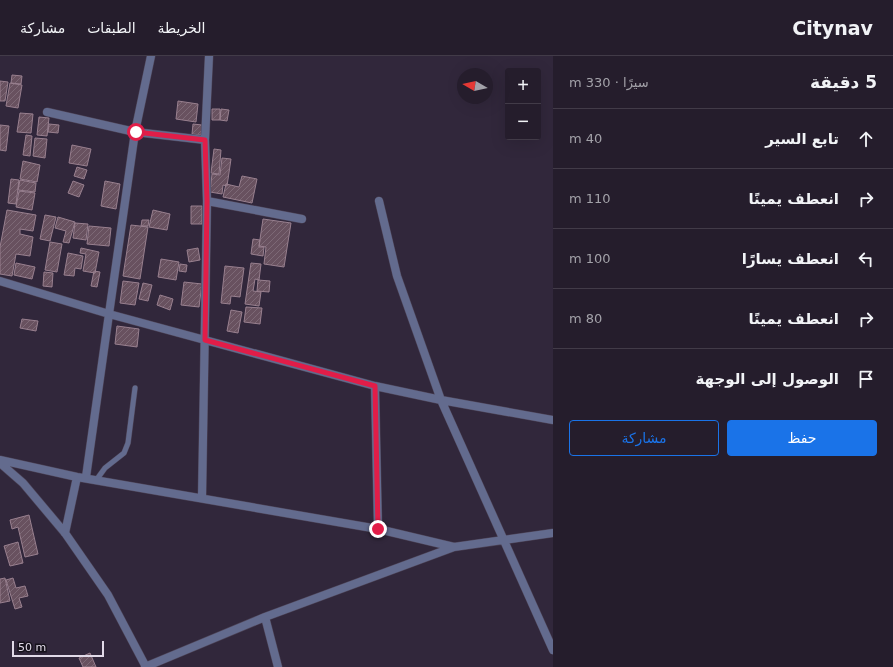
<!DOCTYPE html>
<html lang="ar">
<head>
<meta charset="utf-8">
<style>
  body { margin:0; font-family:"DejaVu Sans","Noto Naskh Arabic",sans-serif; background:#312a38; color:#f1f3f6; direction:rtl }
  .controls { position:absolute; right:12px; top:12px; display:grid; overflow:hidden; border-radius:4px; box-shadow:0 4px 16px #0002 }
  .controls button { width:36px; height:36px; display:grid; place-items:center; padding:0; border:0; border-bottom:1px solid #423b48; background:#251d2c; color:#f1f3f6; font:20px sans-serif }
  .compass { position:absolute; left:457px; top:12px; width:36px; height:36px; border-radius:50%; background:#251d2c; box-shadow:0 4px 16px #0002; rotate:279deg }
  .scale { position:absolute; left:12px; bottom:10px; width:92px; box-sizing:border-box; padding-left:4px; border:2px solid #e1dae8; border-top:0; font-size:11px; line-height:14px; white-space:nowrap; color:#e1dae8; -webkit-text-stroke:3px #16121b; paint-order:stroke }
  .stop { position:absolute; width:12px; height:12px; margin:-9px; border:3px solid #e11d48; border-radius:50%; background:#fff }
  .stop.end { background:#e11d48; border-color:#fff; box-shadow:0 1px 4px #0008 }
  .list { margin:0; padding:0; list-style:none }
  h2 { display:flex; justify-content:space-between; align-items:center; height:52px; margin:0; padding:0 16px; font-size:17px }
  h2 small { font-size:13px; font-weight:400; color:#a3a2a9 }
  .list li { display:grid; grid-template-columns:26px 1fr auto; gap:12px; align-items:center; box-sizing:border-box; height:60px; padding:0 16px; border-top:1px solid #423b48 }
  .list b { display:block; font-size:15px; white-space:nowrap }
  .list em { font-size:13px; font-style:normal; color:#a3a2a9 }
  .actions { display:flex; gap:8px; padding:12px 16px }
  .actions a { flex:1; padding:9px 0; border:1px solid #1a73e8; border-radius:4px; text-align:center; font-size:14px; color:#1a73e8 }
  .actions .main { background:#1a73e8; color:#fff }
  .icon { flex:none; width:22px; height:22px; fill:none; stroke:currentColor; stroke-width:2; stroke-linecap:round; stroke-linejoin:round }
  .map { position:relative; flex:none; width:553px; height:611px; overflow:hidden; direction:ltr }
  header { display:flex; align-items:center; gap:24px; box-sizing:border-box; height:56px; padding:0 20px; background:#251d2c; border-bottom:1px solid #423b48 }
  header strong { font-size:19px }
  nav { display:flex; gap:22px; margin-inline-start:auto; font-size:14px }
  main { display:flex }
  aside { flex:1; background:#251d2c }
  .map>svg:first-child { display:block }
  .building { fill:url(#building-hatch); stroke:#99808f }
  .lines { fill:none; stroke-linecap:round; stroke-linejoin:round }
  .lane-casing { stroke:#4d4457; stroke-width:6 }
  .street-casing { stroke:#4d4457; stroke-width:9 }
  .lane { stroke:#636b8e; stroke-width:5 }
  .street { stroke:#636b8e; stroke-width:8 }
  .route { stroke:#e11d48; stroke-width:5 }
</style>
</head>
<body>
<header>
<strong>Citynav</strong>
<nav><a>الخريطة</a><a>الطبقات</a><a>مشاركة</a></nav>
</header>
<main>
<aside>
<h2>5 دقيقة<small>سيرًا · 330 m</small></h2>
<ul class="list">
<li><svg class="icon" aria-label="ahead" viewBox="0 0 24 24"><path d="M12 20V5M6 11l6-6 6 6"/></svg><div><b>تابع السير</b></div><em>40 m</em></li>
<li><svg class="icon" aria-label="right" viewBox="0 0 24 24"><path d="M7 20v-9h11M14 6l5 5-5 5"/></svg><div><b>انعطف يمينًا</b></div><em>110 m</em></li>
<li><svg class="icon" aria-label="left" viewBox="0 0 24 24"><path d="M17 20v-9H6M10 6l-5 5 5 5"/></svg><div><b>انعطف يسارًا</b></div><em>100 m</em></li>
<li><svg class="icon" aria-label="right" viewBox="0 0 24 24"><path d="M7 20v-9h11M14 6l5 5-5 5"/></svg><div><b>انعطف يمينًا</b></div><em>80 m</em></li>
<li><svg class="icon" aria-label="arrive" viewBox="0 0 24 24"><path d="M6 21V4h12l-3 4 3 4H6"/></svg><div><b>الوصول إلى الوجهة</b></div></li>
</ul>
<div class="actions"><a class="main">حفظ</a><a>مشاركة</a></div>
</aside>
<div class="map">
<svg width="553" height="611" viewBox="0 0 553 611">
  <defs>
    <pattern id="building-hatch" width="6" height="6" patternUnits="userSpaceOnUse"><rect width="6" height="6" fill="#68515f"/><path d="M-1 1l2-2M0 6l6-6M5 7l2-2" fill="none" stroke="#7d6976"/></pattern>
  </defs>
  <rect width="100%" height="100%" fill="#31273b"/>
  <!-- building -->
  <path class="building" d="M 12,19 L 22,20 L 21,28 L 11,27 Z
    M 0,25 L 8,26 L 5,45 L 0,45 Z
    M 10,27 L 22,29 L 18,52 L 6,50 Z
    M 178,45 L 198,48 L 196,66 L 176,63 Z
    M 212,53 L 220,53 L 220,64 L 212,64 Z
    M 221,53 L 229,54 L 227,65 L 220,64 Z
    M 20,57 L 33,58 L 31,77 L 17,76 Z
    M 39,61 L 49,62 L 47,80 L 37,79 Z
    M 49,68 L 59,69 L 58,77 L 48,76 Z
    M 193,68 L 202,69 L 201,79 L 192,78 Z
    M 0,69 L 9,70 L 6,95 L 0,94 Z
    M 26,79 L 32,80 L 30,100 L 23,99 Z
    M 35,82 L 47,83 L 45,102 L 33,100 Z
    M 72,89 L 91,93 L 87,110 L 69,107 Z
    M 214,93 L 221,94 L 219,118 L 211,117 Z
    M 222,102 L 231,103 L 227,130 L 223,129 L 222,138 L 210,136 L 212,118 L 220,119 Z
    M 23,105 L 40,109 L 37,126 L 20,123 Z
    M 77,111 L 87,114 L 84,123 L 74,120 Z
    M 242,120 L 257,123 L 252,147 L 223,141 L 226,128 L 239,131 Z
    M 11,123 L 19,124 L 16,148 L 8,147 Z
    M 20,124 L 36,127 L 35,136 L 18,134 Z
    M 73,125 L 84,129 L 79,141 L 68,137 Z
    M 105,125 L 120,128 L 116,153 L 101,150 Z
    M 19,135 L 35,137 L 32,154 L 16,151 Z
    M 191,150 L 202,150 L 202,168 L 191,168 Z
    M 7,154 L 36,159 L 33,175 L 20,173 L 20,178 L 33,181 L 30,200 L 16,198 L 12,220 L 0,218 L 0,191 Z
    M 153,154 L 170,158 L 167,174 L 149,171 Z
    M 45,159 L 56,161 L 50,185 L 40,183 Z
    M 58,161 L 75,166 L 69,187 L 63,186 L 66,175 L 55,172 Z
    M 263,163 L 291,167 L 284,211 L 264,208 L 266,191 L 259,190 Z
    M 142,164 L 149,164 L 148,170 L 141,170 Z
    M 75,167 L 88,168 L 86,184 L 73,182 Z
    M 131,169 L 148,171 L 140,223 L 123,220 Z
    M 89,170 L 111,172 L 109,190 L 87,188 Z
    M 253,183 L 260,184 L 259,191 L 264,191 L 263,200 L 251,198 Z
    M 50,186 L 62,188 L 57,216 L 45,214 Z
    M 81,192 L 99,196 L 95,217 L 83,215 L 86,198 L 80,197 Z
    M 198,192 L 200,204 L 189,206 L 187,194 Z
    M 68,197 L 83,200 L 81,213 L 75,212 L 74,220 L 64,219 Z
    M 161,203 L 179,206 L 176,224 L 158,221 Z
    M 16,207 L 35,211 L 32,223 L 14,219 Z
    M 251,207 L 261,208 L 259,224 L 255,223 L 253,235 L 261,236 L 259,250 L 245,248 Z
    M 180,208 L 187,209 L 186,216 L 179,215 Z
    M 225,210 L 244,212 L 240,241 L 231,240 L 230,248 L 221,247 Z
    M 94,215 L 100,216 L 97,231 L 91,230 Z
    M 44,216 L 53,217 L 52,231 L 43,230 Z
    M 258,224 L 270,225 L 269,236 L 257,235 Z
    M 123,225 L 139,227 L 135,249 L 120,247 Z
    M 184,226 L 202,228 L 199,251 L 181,249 Z
    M 143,227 L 152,229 L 148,245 L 139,243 Z
    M 160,239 L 173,243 L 170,254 L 157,249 Z
    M 246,251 L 262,252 L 260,268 L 244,266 Z
    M 231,254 L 242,256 L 238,277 L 227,275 Z
    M 22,263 L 38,265 L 36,275 L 20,272 Z
    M 117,270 L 139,273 L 137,291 L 115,288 Z
    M 29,459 L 38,498 L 25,501 L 18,471 L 12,473 L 10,464 Z
    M 18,486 L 23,507 L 10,510 L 4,490 Z
    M 5,522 L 10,545 L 0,547 L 0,523 Z
    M 13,522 L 16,532 L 25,530 L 28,540 L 19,542 L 22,551 L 15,553 L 6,524 Z
    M 90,597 L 96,611 L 83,611 L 79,602 Z"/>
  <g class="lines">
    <defs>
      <path id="lane" d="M 97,423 L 105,412 L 124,397 L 128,387 L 135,332"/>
      <path id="street" d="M 47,56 L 135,76 L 205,84
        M 207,145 L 302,163
        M 379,145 L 397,220 L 441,344 L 553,594
        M 0,225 L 109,258 L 375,330 L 441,344 L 553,364
        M 375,330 L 378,473
        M 0,404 L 77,421 L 378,473 L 454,491
        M 0,407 L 23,427 L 65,477 L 108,539 L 146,611
        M 86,421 L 109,258 L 135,76 L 151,0
        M 202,442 L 207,145 L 205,84 L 209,0
        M 65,477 L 77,421
        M 265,561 L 278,611
        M 145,611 L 265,561 L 454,491 L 553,477"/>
    </defs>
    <!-- lane casing -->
    <use href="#lane" class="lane-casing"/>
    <!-- street casing -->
    <use href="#street" class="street-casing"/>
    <!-- lane -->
    <use href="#lane" class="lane"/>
    <!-- street -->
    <use href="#street" class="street"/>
  </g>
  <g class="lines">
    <!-- route -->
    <path class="route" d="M 136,76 L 205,84 L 207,145 L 205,284 L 375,330 L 378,473"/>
  </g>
</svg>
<div class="controls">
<button>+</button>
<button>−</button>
</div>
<svg class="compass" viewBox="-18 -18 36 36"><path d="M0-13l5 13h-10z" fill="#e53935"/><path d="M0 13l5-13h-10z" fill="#a3a2a9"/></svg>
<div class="scale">50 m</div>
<div class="stop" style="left:136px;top:76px"></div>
<div class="stop end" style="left:378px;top:473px"></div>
</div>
</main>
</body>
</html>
